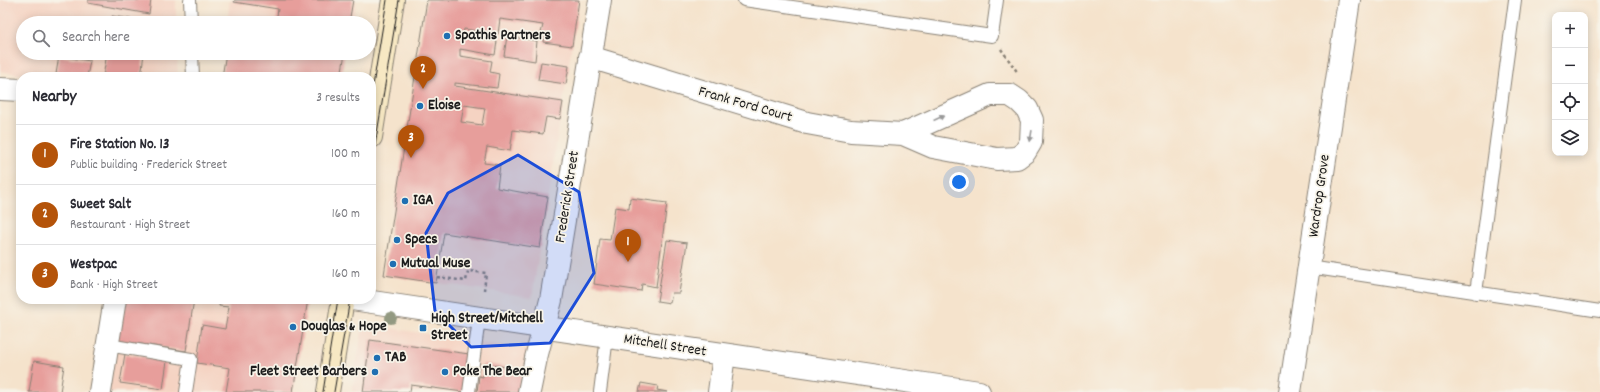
<!DOCTYPE html>
<html lang="en">
<head>
<meta charset="utf-8">
<style>
  body { margin:0; font-family:Dekko,sans-serif; background:#f2f2f3; color:#2b2b33 }
  .controls { position:absolute; right:12px; top:12px; display:grid; overflow:hidden; border-radius:8px; box-shadow:0 2px 10px #0003 }
  .controls button { width:36px; height:36px; display:grid; place-items:center; padding:0; border:0; border-bottom:1px solid #e1e1e2; background:#fff; color:#2b2b33; font:20px sans-serif }
  .you { position:absolute; left:959px; top:182px; width:14px; height:14px; margin:-10px; border:3px solid #fff; border-radius:50%; background:#1a73e8; box-shadow:0 0 0 6px #1a73e833 }
  .badge { display:grid; place-items:center; width:26px; height:26px; border-radius:50%; background:#b45309; color:#fff; font-size:13px; font-weight:700 }
  .pin { position:absolute; translate:-50% -33px; filter:drop-shadow(0 1px 2px #0008) }
  .pin::after { content:''; position:absolute; top:21px; width:14px; height:12px; background:inherit; clip-path:polygon(0 0,100% 0,50% 100%) }
  .list { margin:0; padding:0; list-style:none }
  h2 { display:flex; justify-content:space-between; align-items:center; height:52px; margin:0; padding:0 16px; font-size:17px }
  h2 small { font-size:13px; font-weight:400; color:#7c7c81 }
  .list li { display:grid; grid-template-columns:26px 1fr auto; gap:12px; align-items:center; box-sizing:border-box; height:60px; padding:0 16px; border-top:1px solid #e1e1e2 }
  .list b { display:block; font-size:15px; white-space:nowrap }
  .list p { margin:0; font-size:13px; white-space:nowrap; color:#7c7c81 }
  .list em { font-size:13px; font-style:normal; color:#7c7c81 }
  .icon { flex:none; width:22px; height:22px; fill:none; stroke:currentColor; stroke-width:2; stroke-linecap:round; stroke-linejoin:round }
  .map { position:relative; flex:none; width:1600px; height:392px; overflow:hidden }
  .search { position:absolute; background:#fff; box-shadow:0 2px 10px #0003; left:16px; top:16px; width:360px; height:44px; display:flex; align-items:center; gap:10px; box-sizing:border-box; padding:0 14px; border-radius:22px; color:#7c7c81; font-size:15px }
  .panel { position:absolute; background:#fff; box-shadow:0 2px 10px #0003; left:16px; top:72px; width:360px; height:232px; border-radius:16px }
  .map>svg:first-child { display:block }
  .built { fill:#f5d3c2 }
  .building { fill:#e79e9b; fill-rule:evenodd }
  .lines { fill:none; stroke-linecap:round; stroke-linejoin:round }
  .lane-casing { stroke:#888074; stroke-width:14 }
  .street-casing { stroke:#888074; stroke-width:24 }
  .secondary-casing { stroke:#888074; stroke-width:24 }
  .path { stroke:#888074; stroke-width:2.5; stroke-dasharray:3 3; stroke-linecap:butt }
  .lane { stroke:#fff; stroke-width:12 }
  .street { stroke:#fff; stroke-width:22 }
  .secondary { stroke:#f7e8c3; stroke-width:22 }
  .tram { stroke:#1c1c1c; stroke-width:1 }
  .tree { fill:#939981 }
  .oneway { fill:#999 }
  .marked { fill:#1d4ed8; fill-opacity:0.2; stroke:#1d4ed8; stroke-width:3; stroke-linejoin:round }
  .poi-dot { fill:#1f6fb2; stroke:#f7f3e8; stroke-width:1.5 }
  .labels { text-anchor:middle; dominant-baseline:central; stroke-width:3.5; stroke-linejoin:round; paint-order:stroke }
  .poi-label { font-size:15px; font-weight:bold; fill:#1c1c1c; stroke:#f7f3e8; text-anchor:start }
  .street-label { font-size:15px; fill:#1c1c1c; stroke:#f7f3e8 }
</style>
</head>
<body>
<div class="map">
<svg width="1600" height="392" viewBox="0 0 1600 392">
  <rect width="100%" height="100%" fill="#f7f3e8"/>
  <filter id="ink" filterUnits="userSpaceOnUse"><feTurbulence type="fractalNoise" baseFrequency=".025" numOctaves="2"/><feDisplacementMap in="SourceGraphic" scale="8" xChannelSelector="R" yChannelSelector="G"/><feConvolveMatrix kernelMatrix="1 2 1 2 8 2 1 2 1" color-interpolation-filters="sRGB"/></filter>
  <filter id="wash" filterUnits="userSpaceOnUse"><feTurbulence type="fractalNoise" baseFrequency=".012" numOctaves="4" result="noise"/><feDisplacementMap in="SourceGraphic" scale="16" xChannelSelector="R" yChannelSelector="G"/><feGaussianBlur stdDeviation="0.9" result="paint"/><feColorMatrix in="noise" values="0 0 0 0 0 0 0 0 0 0 0 0 0 0 0 0 0 1.4 0 .05"/><feComposite in="paint" operator="in"/></filter>
  <g filter="url(#wash)">
    <rect width="100%" height="100%" fill="#f5e3cc"/>
    <!-- built -->
    <path class="built" d="M 0,0 L 176,0 L 176,23 L 23,23 L 23,53 L 177,53 L 178,77 L 37,77 L 0,71 Z
      M 230,0 L 356,0 L 353,23 L 227,23 Z
      M 427,0 L 579,0 L 532,297 L 384,275 Z
      M 123,299 L 308,299 L 293,392 L 107,392 Z
      M 363,324 L 530,350 L 523,392 L 352,392 Z"/>
    <g id="blocks">
      <!-- building -->
      <path class="building" d="M 88,0 L 151,0 L 149,14 L 88,3 Z
        M 235,0 L 353,0 L 349,23 L 276,23 L 278,9 L 234,2 Z
        M 427,0 L 579,0 L 572,46 L 543,42 L 544,33 L 541,33 L 543,25 L 500,19 L 498,34 L 464,29 L 463,35 L 497,41 L 495,55 L 460,49 L 460,56 L 492,61 L 490,72 L 499,74 L 497,88 L 455,83 L 455,86 L 563,102 L 560,119 L 546,117 L 543,134 L 513,130 L 510,151 L 487,147 L 484,163 L 500,165 L 497,188 L 548,197 L 540,248 L 444,233 L 436,283 L 384,275 ZM 464,105 L 485,108 L 482,125 L 461,122 Z
        M 112,16 L 149,22 L 149,23 L 111,23 Z
        M 507,36 L 537,41 L 535,61 L 504,56 Z
        M 107,53 L 144,53 L 141,77 L 103,77 Z
        M 226,53 L 345,53 L 341,77 L 222,77 Z
        M 59,56 L 90,61 L 87,77 L 56,74 Z
        M 541,62 L 569,66 L 566,84 L 538,80 Z
        M 630,198 L 667,203 L 656,287 L 642,284 L 641,291 L 594,284 L 600,239 L 610,240 L 615,207 L 629,209 Z
        M 667,240 L 687,243 L 679,293 L 672,293 L 670,303 L 657,301 Z
        M 123,299 L 194,299 L 186,351 L 116,340 Z
        M 220,299 L 308,299 L 293,392 L 226,392 L 230,368 L 197,363 L 202,325 L 225,329 L 229,307 L 219,306 Z
        M 370,340 L 469,354 L 463,392 L 411,385 L 410,392 L 363,392 Z
        M 125,354 L 167,361 L 163,389 L 120,383 Z
        M 34,361 L 64,366 L 60,392 L 29,392 Z
        M 484,364 L 522,369 L 518,392 L 477,392 L 479,376 L 483,377 Z
        M 641,383 L 658,386 L 657,390 L 668,392 L 639,392 Z"/>
    </g>
  </g>
  <g filter="url(#ink)">
    <use href="#blocks" fill-opacity="0" stroke="#888074" stroke-width="1"/>
    <g class="lines">
      <defs>
        <path id="lane" d="M 190,0 L 191,23
          M 744,0 L 992,36 L 997,0
          M 192,53 L 193,77
          M 1309,267 L 1600,311
          M 1476,293 L 1515,0
          M 108,345 L 191,359 L 186,392
          M 469,392 L 479,319
          M 600,392 L 607,337"/>
        <path id="street" d="M 590,57 L 807,123 L 851,131 L 903,134 L 933,147 L 997,159 L 1017,158 L 1025,152 L 1031,142 L 1032,120 L 1027,109 L 1019,101 L 1010,95 L 990,95 L 903,134
          M 0,89 L 21,90
          M 352,299 L 979,392
          M 100,392 L 115,299
          M 529,392 L 536,358 L 551,300 L 600,0
          M 719,392 L 724,355
          M 1290,392 L 1349,0"/>
        <path id="secondary" d="M 371,137 L 393,0
          M 328,392 L 343,299"/>
      </defs>
      <!-- lane casing -->
      <use href="#lane" class="lane-casing"/>
      <!-- street casing -->
      <use href="#street" class="street-casing"/>
      <!-- secondary casing -->
      <use href="#secondary" class="secondary-casing"/>
      <!-- path -->
      <path class="path" d="M 1001,49 L 1018,73
        M 437,277 L 466,281 L 468,271 L 486,273 L 484,290"/>
      <!-- lane -->
      <use href="#lane" class="lane"/>
      <!-- street -->
      <use href="#street" class="street"/>
      <!-- secondary -->
      <use href="#secondary" class="secondary"/>
      <!-- tram -->
      <path class="tram" d="M 371,98 L 387,0
        M 371,170 L 399,0
        M 323,392 L 338,299
        M 334,392 L 350,299"/>
    </g>
    <!-- trees -->
    <circle class="tree" cx="391" cy="318" r="6"/>
    <!-- one-way arrows -->
    <defs><path id="oneway-solid" d="M-6-.8H1V-3.2L6.5 0L1 3.2V.8H-6Z"/></defs>
    <g class="oneway">
      <use href="#oneway-solid" transform="translate(939 118) rotate(-24)"/>
      <use href="#oneway-solid" transform="translate(1031 136) rotate(99)"/>
    </g>
  </g>
  <!-- marked area -->
  <path class="marked" d="M 518,155 L 579,192 L 594,273 L 550,343 L 471,347 L 435,311 L 426,233 L 448,193 Z"/>
  <!-- markers -->
  <g class="poi-dot">
    <circle cx="447" cy="36" r="4"/>
    <circle cx="420" cy="106" r="4"/>
    <circle cx="405" cy="201" r="4"/>
    <circle cx="397" cy="240" r="4"/>
    <circle cx="393" cy="264" r="4"/>
    <circle cx="293" cy="327" r="4"/>
    <rect x="419" y="324" width="8" height="8" rx="2"/>
    <circle cx="377" cy="358" r="4"/>
    <circle cx="375" cy="372" r="4"/>
    <circle cx="445" cy="372" r="4"/>
  </g>
  <g class="labels">
    <!-- poi labels -->
    <g class="poi-label">
      <text x="455" y="36">Spathis Partners</text>
      <text x="428" y="106">Eloise</text>
      <text x="413" y="201">IGA</text>
      <text x="405" y="240">Specs</text>
      <text x="401" y="264">Mutual Muse</text>
      <text x="431" y="319">High Street/Mitchell<tspan x="431" dy="17">Street</tspan></text>
      <text x="301" y="327">Douglas &amp; Hope</text>
      <text x="385" y="358">TAB</text>
      <text x="367" y="372" text-anchor="end">Fleet Street Barbers</text>
      <text x="453" y="372">Poke The Bear</text>
    </g>
    <!-- street labels -->
    <g class="street-label">
      <text transform="translate(745 105) rotate(16)">Frank Ford Court</text>
      <text transform="translate(1320 196) rotate(-82)">Wardrop Grove</text>
      <text transform="translate(568 197) rotate(-81)">Frederick Street</text>
      <text transform="translate(665 346) rotate(9)">Mitchell Street</text>
    </g>
  </g>
</svg>
<div class="controls">
<button>+</button>
<button>−</button>
<button><svg class="icon" aria-label="locate" viewBox="0 0 24 24"><circle cx="12" cy="12" r="6"/><path d="M12 2v4M12 18v4M2 12h4M18 12h4"/></svg></button>
<button><svg class="icon" aria-label="layers" viewBox="0 0 24 24"><path d="M12 4l9 5-9 5-9-5zM3 14l9 5 9-5"/></svg></button>
</div>
<div class="you"></div>
<div class="pin badge" style="left:628px;top:262px">1</div>
<div class="pin badge" style="left:423px;top:89px">2</div>
<div class="pin badge" style="left:411px;top:158px">3</div>
<div class="search"><svg class="icon" aria-label="search" viewBox="0 0 24 24"><circle cx="10" cy="10" r="6"/><path d="M15 15l6 6"/></svg>Search here</div>
<section class="panel">
<h2>Nearby<small>3 results</small></h2>
<ul class="list">
<li><span class="badge">1</span><div><b>Fire Station No. 13</b><p>Public building · Frederick Street</p></div><em>100 m</em></li>
<li><span class="badge">2</span><div><b>Sweet Salt</b><p>Restaurant · High Street</p></div><em>160 m</em></li>
<li><span class="badge">3</span><div><b>Westpac</b><p>Bank · High Street</p></div><em>160 m</em></li>
</ul>
</section>
</div>
</body>
</html>
